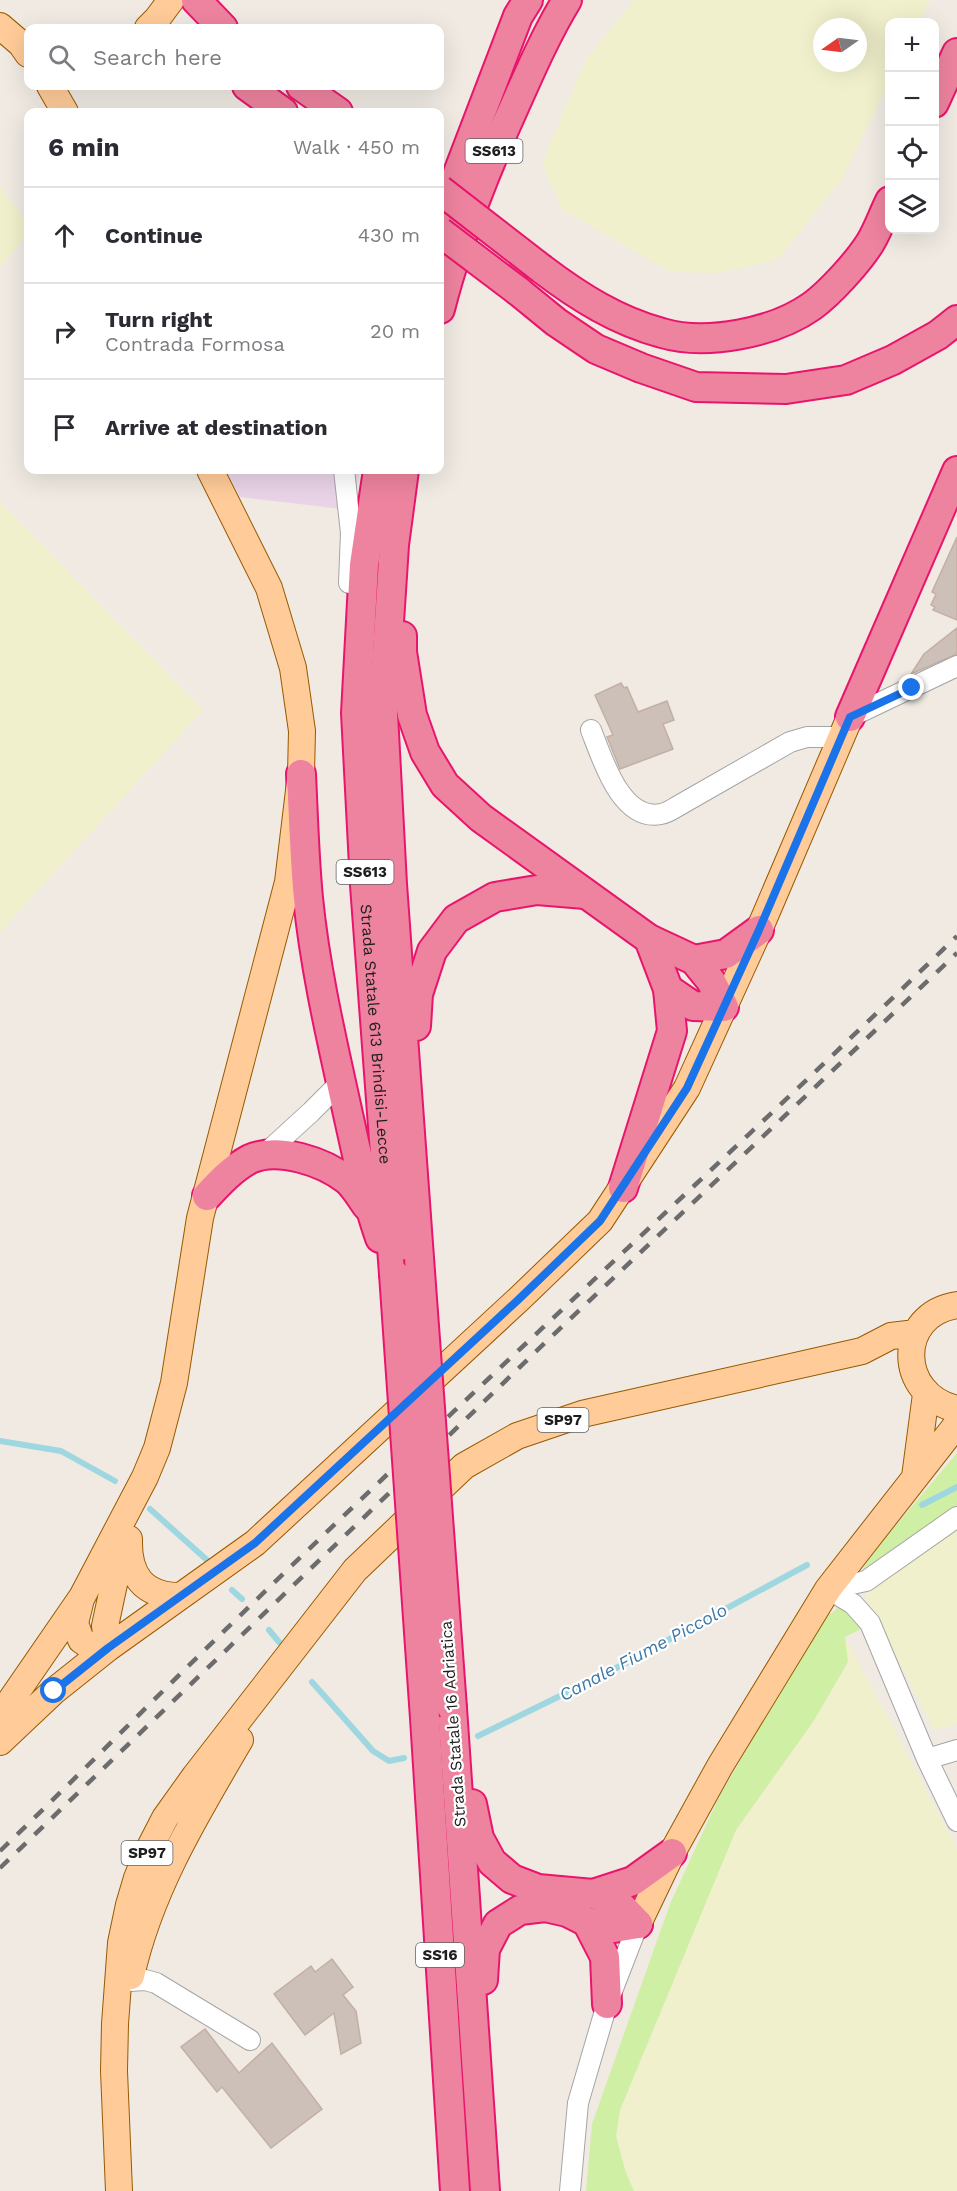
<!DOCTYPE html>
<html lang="en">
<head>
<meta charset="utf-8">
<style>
  body { margin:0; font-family:"Work Sans",sans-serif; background:#f2f2f3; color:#2b2b33 }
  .controls { position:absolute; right:18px; top:18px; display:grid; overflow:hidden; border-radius:12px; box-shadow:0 6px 24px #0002 }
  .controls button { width:54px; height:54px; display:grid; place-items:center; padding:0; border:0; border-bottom:2px solid #e1e1e2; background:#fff; color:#2b2b33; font:30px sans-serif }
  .compass { position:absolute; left:813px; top:18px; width:54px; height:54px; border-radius:50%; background:#fff; box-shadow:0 6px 24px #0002; rotate:256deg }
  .stop { position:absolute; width:18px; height:18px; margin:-14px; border:4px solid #1a73e8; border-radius:50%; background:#fff }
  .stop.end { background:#1a73e8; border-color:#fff; box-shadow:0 2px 6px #0008 }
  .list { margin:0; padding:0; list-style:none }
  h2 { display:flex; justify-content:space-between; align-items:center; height:78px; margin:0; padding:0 24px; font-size:26px }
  h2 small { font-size:20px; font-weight:400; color:#7c7c81 }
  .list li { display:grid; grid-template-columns:39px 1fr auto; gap:18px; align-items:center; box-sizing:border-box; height:96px; padding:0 24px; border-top:2px solid #e1e1e2 }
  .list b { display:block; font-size:22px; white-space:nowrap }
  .list p { margin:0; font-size:20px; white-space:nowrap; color:#7c7c81 }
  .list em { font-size:20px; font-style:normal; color:#7c7c81 }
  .icon { flex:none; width:33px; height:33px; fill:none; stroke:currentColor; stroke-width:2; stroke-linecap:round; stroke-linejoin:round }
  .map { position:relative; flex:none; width:957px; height:2191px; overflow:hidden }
  .search { position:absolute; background:#fff; box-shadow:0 6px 24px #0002; left:24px; top:24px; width:420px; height:66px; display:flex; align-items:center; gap:15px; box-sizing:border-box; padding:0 21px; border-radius:12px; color:#7c7c81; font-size:22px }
  .panel { position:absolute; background:#fff; box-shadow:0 6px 24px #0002; left:24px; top:108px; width:420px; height:366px; border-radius:12px }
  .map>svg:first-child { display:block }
  .industrial { fill:#e9d4e7 }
  .farmland { fill:#f0f0cc; fill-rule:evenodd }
  .grass { fill:#ceefa4 }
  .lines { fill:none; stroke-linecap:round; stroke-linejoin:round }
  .stream { stroke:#9fd7e1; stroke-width:6 }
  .building { fill:#ccc0b8; stroke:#c3afa4; stroke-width:1.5 }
  .minor-casing { stroke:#a5a5a5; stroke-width:22 }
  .major-casing { stroke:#975a00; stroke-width:28 }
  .highway-casing { stroke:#e9156d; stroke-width:32 }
  .minor { stroke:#fff; stroke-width:20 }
  .major { stroke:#ffcb98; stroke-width:26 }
  .highway { stroke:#ee839f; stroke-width:28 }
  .rail { stroke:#6c6c6c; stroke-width:4.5; stroke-dasharray:12 12; stroke-linecap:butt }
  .highway-bridge-casing { stroke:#e9156d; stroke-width:32; stroke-linecap:butt }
  .highway-bridge { stroke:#ee839f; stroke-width:28 }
  .route { stroke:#1a73e8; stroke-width:8 }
  .labels { text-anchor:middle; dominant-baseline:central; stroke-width:4.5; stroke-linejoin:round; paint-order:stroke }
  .shield { fill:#fff; stroke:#626262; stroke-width:1.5 }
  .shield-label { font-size:15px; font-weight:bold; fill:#1e1e1e }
  .street-label { font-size:16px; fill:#1e1e1e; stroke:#fff }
  .water-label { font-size:18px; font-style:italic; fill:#3d78a6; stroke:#fff }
</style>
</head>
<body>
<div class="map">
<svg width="957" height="2191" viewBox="0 0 957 2191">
  <rect width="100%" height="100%" fill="#f0eae3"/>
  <!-- industrial -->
  <path class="industrial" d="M 226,470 L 360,470 L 351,510 L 240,497 Z"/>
  <!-- farmland -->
  <path class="farmland" d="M 634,0 L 930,0 L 919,22 L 890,22 L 889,82 L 842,179 L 778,259 L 720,273 L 671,272 L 563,210 L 542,165 L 546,154 L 585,61 ZM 822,27 L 858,27 L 858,63 L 822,63 Z
    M 0,187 L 28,222 L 28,234 L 0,267 Z
    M 0,502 L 203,710 L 0,932 Z
    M 957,1529 L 957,1724 L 934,1730 L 866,1598 L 867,1592 Z
    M 845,1637 L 957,1848 L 957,2191 L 634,2191 L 626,2173 L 616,2136 L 620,2110 L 736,1830 L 813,1722 L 848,1662 Z"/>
  <!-- grass -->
  <path class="grass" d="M 957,1453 L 957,1512 L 864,1571 L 863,1568 L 882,1542 Z
    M 842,1603 L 865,1627 L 845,1637 L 848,1662 L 813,1722 L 736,1830 L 620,2110 L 616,2136 L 626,2173 L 634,2191 L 586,2191 L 592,2124 L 670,1904 L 719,1797 L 824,1616 L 832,1613 Z"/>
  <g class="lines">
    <!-- stream -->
    <path class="stream" d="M 0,1441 L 61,1451 L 115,1481
      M 922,1505 L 957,1487
      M 150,1509 L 207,1560
      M 232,1590 L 242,1599
      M 269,1630 L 279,1642
      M 312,1682 L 373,1751 L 389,1761 L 404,1758
      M 478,1736 L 605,1674 L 807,1565"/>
  </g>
  <!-- building -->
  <path class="building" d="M 957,537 L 957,620 L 933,610 L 935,607 L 931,605 L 936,594 L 932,592 Z
    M 957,628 L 957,654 L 911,674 L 924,654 Z
    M 621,683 L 624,688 L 627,687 L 638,712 L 667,701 L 674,720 L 663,724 L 673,749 L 620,769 L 607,737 L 613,735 L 595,695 Z
    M 332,1959 L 353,1987 L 343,1995 L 356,2011 L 361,2043 L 341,2054 L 334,2013 L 305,2035 L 274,1994 L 311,1966 L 315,1972 Z
    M 205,2029 L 239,2073 L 272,2043 L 322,2109 L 271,2148 L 222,2087 L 217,2092 L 181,2047 Z"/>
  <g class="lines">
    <defs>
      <path id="minor" d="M 344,470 L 351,533 L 349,583
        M 850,717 L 957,666
        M 591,730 C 602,758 621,822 661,814 C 667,813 673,809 678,806 L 790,742 L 807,737 L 842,737
        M 265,1154 L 311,1112 L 341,1082
        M 828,1589 L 853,1604 L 870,1623 L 927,1759 L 957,1821
        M 828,1589 L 866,1581 L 957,1517
        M 927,1759 L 957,1750
        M 130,1981 L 145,1980 L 156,1983 L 250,2040
        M 570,2191 L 578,2103 L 607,2004 L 638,1924"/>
      <path id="major" d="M 0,26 L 21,44 L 28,54
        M 148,28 L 157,19 L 171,0
        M 50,86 L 65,112
        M 957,1305 C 896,1314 896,1395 957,1409
        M 915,1477 L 926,1394
        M 129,1539 C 128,1575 143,1596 180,1596
        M 80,1603 L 75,1623 L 81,1640 L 94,1649 L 108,1648
        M 108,1648 L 105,1626 L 124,1537
        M 0,1716 L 82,1597 L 145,1477 L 157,1448 L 174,1383 L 200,1218 L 288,882 L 301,774 L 302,731 L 293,668 L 269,588 L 210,470
        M 0,1742 L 54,1691 L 108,1648 L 255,1543 L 519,1299 L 600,1221 L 687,1088 L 759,930 L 850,717
        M 638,1924 L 672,1853 L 720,1766 L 828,1589 L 957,1424
        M 131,1976 C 150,1890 196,1815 240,1740
        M 119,2191 L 114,2071 L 115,2024 L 121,1943 L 129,1905 L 137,1878 L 148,1851 L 165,1818 L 195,1776 L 355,1570 L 464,1466 L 517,1436 L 582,1414 L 862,1351 L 891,1336 L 916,1333"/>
      <g id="highway">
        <path d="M 196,0 L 223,28"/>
        <path d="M 247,86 L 283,112"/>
        <path d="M 301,86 L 338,112"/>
        <path d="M 934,103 L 957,53"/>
        <path d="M 440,220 L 518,16 L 528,0"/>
        <path d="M 542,269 C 579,297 617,321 662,333 C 706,346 774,333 812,306 C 830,293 858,262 870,243 C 878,230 883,215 890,201"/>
        <path d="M 518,291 L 556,322 L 596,349 L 641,368 L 696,387 L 786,389 L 846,380 L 893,360 L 938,335 L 957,320"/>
        <path d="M 440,309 C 458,238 486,169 516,103 C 532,67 547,33 567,0"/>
        <path id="s1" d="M 378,470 L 364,565 L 356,713 L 365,885 L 394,1274"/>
        <path d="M 404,470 L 394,545 L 383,714 L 392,884 L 419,1258"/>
        <path d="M 402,636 L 402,652 L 412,715 L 425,752 L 445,785 L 481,818 L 649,939 L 694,960 L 711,981 L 724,1007 L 693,1006 L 668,989"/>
        <path d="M 850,717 L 957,471"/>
        <path d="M 301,774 C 303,815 304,857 308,898 C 315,968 331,1037 346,1105 C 356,1150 365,1195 380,1238"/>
        <path d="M 694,960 L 726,954 L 759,930"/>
        <path d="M 416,1026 L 418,994 L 432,951 L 456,919 L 495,897 L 537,890 L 585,894"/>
        <path d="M 623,1188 L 672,1031 L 668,989 L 649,939"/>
        <path d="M 207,1196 C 220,1182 233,1168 250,1159 C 278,1146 324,1162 347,1180 C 355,1187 361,1198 367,1206"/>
        <path d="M 452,1708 L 485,2191"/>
        <path d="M 425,1718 L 455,2191"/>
        <path d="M 472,1804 L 479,1838 L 492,1862 L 512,1879 L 538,1889 L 593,1894 L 619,1904 L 638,1924"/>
        <path d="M 593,1894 L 633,1881 L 672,1853"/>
        <path d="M 587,1922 L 605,1957 L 607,2004"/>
        <path d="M 483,1980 L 485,1949 L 498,1924 L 520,1910 L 545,1907 L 567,1912 L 587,1922 L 614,1928 L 638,1924"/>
      </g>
    </defs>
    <!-- minor casing -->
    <use href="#minor" class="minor-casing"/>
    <!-- major casing -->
    <use href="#major" class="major-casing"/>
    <!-- highway casing -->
    <use href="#highway" class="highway-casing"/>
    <!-- minor -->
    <use href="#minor" class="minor"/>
    <!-- major -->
    <use href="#major" class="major"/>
    <!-- highway -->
    <use href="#highway" class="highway"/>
    <!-- rail -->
    <path class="rail" d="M 0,1851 C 73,1781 145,1708 218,1637 C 461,1400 713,1172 957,936
      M 0,1868 L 550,1338 L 957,953"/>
    <defs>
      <path id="highway-bridge" d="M 440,190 L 542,269
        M 440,232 L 518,291
        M 419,1258 L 452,1708
        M 394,1274 L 425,1718"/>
    </defs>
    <!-- highway-bridge casing -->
    <use href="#highway-bridge" class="highway-bridge-casing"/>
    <!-- highway-bridge -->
    <use href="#highway-bridge" class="highway-bridge"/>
  </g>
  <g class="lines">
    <!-- route -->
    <path class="route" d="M 54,1691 L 108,1648 L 255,1543 L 519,1299 L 600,1221 L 687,1088 L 759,930 L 850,717 L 912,688"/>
  </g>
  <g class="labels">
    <!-- shield labels -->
    <g class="shield">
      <rect x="465.5" y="139" width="57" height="24" rx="4.5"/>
      <rect x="336.5" y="860" width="57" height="24" rx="4.5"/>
      <rect x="537.5" y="1408" width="51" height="24" rx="4.5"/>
      <rect x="121.5" y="1841" width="51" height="24" rx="4.5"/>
      <rect x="416" y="1943" width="48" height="24" rx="4.5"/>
    </g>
    <g class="shield-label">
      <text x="494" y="151">SS613</text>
      <text x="365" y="872">SS613</text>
      <text x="563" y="1420">SP97</text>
      <text x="147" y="1853">SP97</text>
      <text x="440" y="1955">SS16</text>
    </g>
    <!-- street labels -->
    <g class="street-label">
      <text stroke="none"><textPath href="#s1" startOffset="566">Strada Statale 613 Brindisi-Lecce</textPath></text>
      <text transform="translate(453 1724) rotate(-94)">Strada Statale 16 Adriatica</text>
    </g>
    <!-- water labels -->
    <g class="water-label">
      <text transform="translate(643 1652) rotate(-28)">Canale Fiume Piccolo</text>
    </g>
  </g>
</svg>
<div class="controls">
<button>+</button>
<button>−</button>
<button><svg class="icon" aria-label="locate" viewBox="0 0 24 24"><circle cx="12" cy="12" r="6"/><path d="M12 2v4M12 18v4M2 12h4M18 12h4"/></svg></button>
<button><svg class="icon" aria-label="layers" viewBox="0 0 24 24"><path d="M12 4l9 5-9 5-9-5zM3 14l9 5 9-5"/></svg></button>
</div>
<svg class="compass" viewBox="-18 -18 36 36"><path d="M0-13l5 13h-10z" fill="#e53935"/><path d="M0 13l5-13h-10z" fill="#7c7c81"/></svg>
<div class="stop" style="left:54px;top:1691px"></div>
<div class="stop end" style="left:912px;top:688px"></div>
<div class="search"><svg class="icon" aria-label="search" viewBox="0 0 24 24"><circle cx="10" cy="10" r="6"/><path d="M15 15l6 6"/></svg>Search here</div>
<section class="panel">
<h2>6 min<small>Walk · 450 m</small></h2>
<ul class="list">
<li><svg class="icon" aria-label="ahead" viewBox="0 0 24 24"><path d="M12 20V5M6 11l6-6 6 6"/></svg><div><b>Continue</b></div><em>430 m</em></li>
<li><svg class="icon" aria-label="right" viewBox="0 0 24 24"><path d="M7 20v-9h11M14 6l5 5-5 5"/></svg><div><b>Turn right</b><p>Contrada Formosa</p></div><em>20 m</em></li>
<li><svg class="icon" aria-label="arrive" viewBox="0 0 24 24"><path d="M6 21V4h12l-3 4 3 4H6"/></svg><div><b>Arrive at destination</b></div></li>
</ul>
</section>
</div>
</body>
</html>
